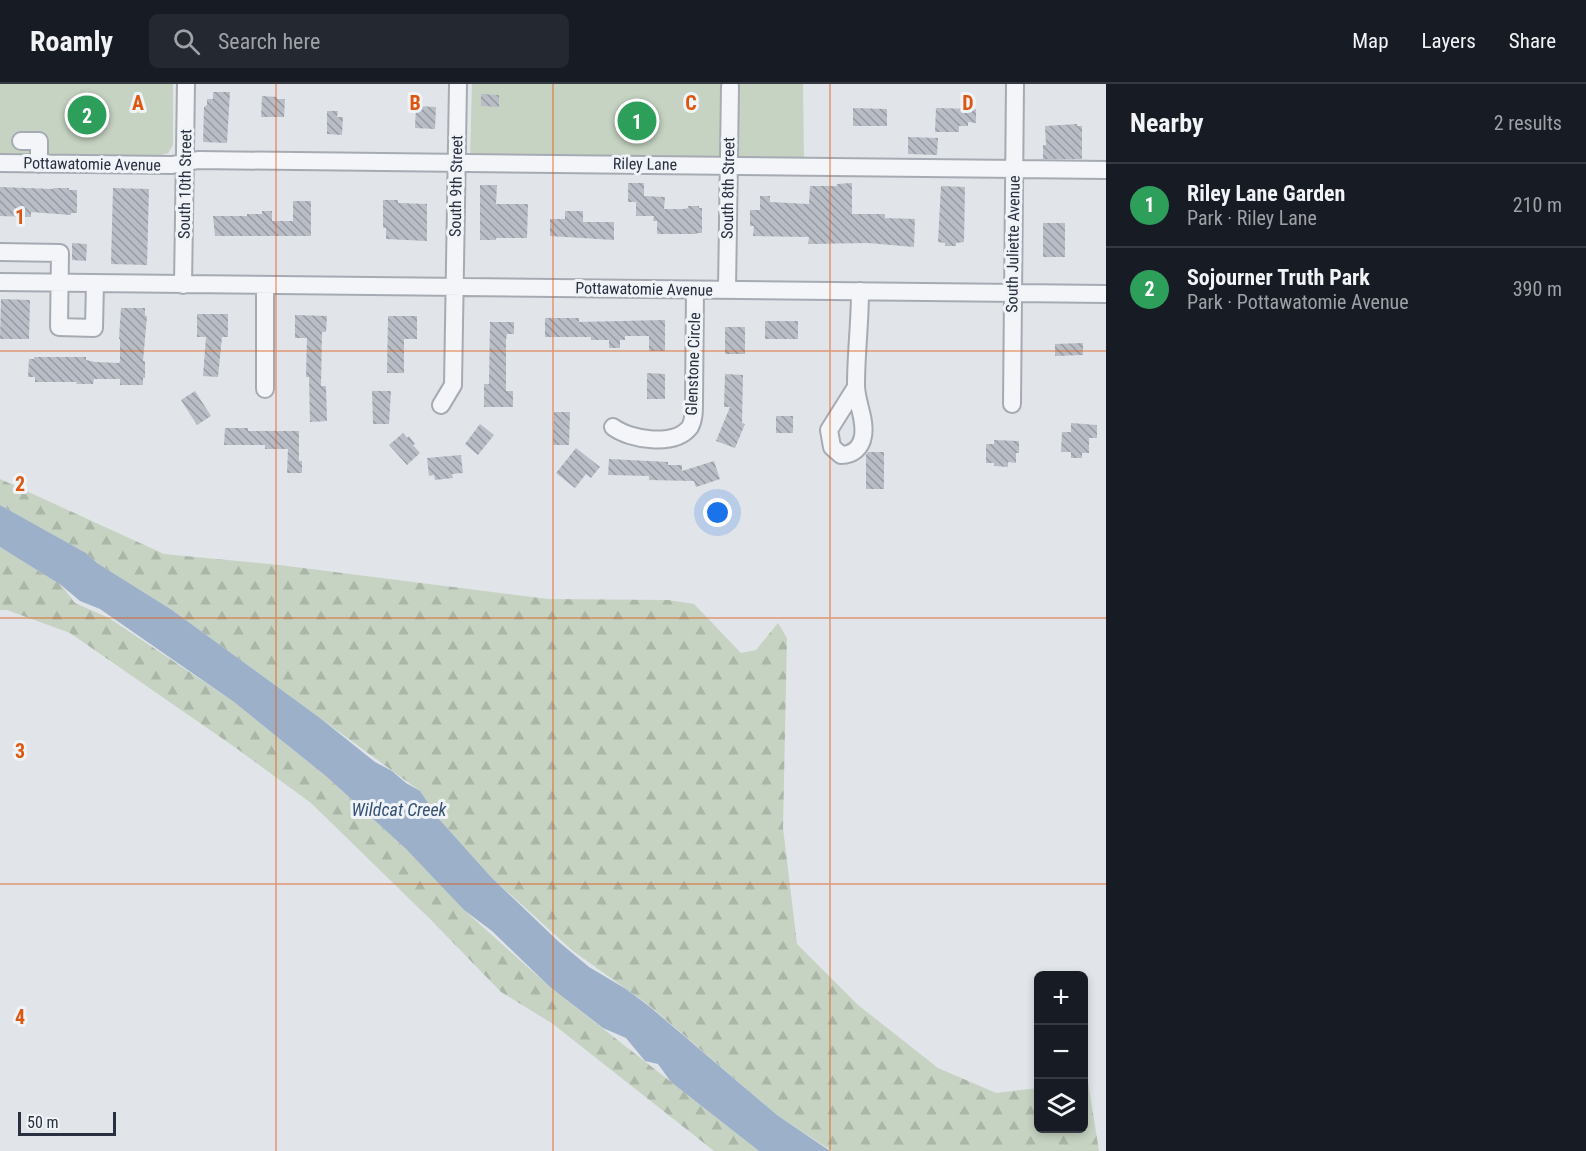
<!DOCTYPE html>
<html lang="en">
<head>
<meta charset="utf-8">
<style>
  body { margin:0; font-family:"Roboto Condensed",sans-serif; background:#242831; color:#f1f3f6 }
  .controls { position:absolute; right:18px; bottom:18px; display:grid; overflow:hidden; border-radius:9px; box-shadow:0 3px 9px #0003 }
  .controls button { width:54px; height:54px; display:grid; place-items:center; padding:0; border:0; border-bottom:2px solid #363941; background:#171b24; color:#f1f3f6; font:30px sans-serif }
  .scale { position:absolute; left:18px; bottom:15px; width:98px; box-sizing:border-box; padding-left:6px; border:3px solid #293141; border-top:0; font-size:16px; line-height:21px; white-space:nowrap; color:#293141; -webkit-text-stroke:4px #f0f3f7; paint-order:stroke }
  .you { position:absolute; left:718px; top:429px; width:21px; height:21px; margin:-15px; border:4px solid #fff; border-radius:50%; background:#1a73e8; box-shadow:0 0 0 9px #1a73e833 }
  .badge { display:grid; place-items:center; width:39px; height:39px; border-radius:50%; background:#d93025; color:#fff; font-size:20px; font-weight:700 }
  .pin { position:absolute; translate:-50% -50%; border:3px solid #fff; box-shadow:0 2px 6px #0006 }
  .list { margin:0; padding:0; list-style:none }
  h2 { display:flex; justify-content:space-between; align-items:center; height:78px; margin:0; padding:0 24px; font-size:26px }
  h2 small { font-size:20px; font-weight:400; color:#9ea1a6 }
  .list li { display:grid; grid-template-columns:39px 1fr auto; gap:18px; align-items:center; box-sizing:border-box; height:84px; padding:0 24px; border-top:2px solid #363941 }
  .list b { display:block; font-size:22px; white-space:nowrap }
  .list p { margin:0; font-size:20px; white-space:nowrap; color:#9ea1a6 }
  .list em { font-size:20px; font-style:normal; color:#9ea1a6 }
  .icon { flex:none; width:33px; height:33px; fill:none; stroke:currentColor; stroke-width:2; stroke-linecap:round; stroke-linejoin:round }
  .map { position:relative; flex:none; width:1106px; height:1067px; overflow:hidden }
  header { display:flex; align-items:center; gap:36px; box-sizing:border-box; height:84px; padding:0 30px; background:#171b24; border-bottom:2px solid #363941 }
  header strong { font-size:28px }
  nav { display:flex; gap:33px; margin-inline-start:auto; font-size:21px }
  .search { width:420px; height:54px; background:#242831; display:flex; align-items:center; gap:15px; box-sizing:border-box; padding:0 21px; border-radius:9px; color:#9ea1a6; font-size:22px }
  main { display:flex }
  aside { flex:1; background:#171b24 }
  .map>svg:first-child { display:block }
  .green { fill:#c6d3c2 }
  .forest { fill:url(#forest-firs) }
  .water { fill:#9cb1c9 }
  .building { fill:url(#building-back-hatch) }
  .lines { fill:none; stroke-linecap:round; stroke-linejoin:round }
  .minor-casing { stroke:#a6abb3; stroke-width:20 }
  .minor { stroke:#f3f5f8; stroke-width:16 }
  .grid { fill:none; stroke:#de570f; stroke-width:1.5; stroke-opacity:0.55 }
  .labels { text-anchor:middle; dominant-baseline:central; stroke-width:6; stroke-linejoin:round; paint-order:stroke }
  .street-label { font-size:16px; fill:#293141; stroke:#f0f3f7 }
  .water-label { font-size:18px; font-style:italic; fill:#345074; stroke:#f0f3f7 }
  .grid-label { font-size:20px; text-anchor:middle; font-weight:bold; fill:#de570f; stroke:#f0f3f7; stroke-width:6; stroke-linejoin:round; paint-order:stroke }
</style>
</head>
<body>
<header>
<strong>Roamly</strong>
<div class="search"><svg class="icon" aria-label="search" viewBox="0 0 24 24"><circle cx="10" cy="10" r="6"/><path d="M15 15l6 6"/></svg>Search here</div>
<nav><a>Map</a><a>Layers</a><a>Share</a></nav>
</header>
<main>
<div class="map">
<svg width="1106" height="1067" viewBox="0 0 1106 1067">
  <defs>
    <pattern id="forest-firs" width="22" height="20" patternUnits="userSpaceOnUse" patternTransform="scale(1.5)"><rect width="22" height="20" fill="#c6d3c2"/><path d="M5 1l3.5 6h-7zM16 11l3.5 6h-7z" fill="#aab6a8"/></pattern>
    <pattern id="building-back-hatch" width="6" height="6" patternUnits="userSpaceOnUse" patternTransform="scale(1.5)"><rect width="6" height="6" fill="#b8bdc6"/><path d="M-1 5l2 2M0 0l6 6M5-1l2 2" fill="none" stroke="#969aa2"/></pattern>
  </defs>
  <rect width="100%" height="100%" fill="#e1e4e9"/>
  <!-- green -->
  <path class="green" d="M 0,0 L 173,0 L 173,61 L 168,69 L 155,73 L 0,71 Z
    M 472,0 L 803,0 L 804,77 L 470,74 Z"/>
  <!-- forest -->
  <path class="forest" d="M 0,395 L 164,470 L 279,481 L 548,515 L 668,516 L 694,520 L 741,569 L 756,566 L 778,539 L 787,554 L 783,744 L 797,860 L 858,921 L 938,984 L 996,1009 L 1038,1004 L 1038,1044 L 1084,1044 L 1084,999 L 1088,998 L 1099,1067 L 832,1067 L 777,1031 L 650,922 L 573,867 L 491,793 L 439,735 L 420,707 L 172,526 L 97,479 L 86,469 L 0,421 Z
    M 0,463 L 61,501 L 75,519 L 109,534 L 234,618 L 327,693 L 406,765 L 464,826 L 550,903 L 759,1067 L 714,1067 L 553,940 L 501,908 L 431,836 L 311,719 L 236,664 L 70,549 L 7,526 L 0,526 Z"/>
  <!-- water -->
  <path class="water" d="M 0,421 L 86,469 L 97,479 L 172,526 L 320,634 L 375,678 L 392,687 L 406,699 L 420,707 L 439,735 L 491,793 L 559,858 L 589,883 L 626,905 L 650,923 L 777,1031 L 830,1067 L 759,1067 L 671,998 L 658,980 L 645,977 L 626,954 L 603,944 L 550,903 L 492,847 L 464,826 L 406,765 L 327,693 L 234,618 L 100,525 L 80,517 L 61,501 L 0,463 Z"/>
  <!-- building -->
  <path class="building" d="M 213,8 L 230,8 L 227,59 L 203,58 L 204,23 L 207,21 L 207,15 L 213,15 Z
    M 481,10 L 499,11 L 499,23 L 481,22 Z
    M 262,12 L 277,13 L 277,15 L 285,15 L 284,33 L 261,33 Z
    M 416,22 L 436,23 L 435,45 L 415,44 Z
    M 853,24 L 887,25 L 887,42 L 853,42 Z
    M 936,24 L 976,25 L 976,39 L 968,38 L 968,42 L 959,42 L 959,48 L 935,48 Z
    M 327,27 L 338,27 L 337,33 L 343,33 L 342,51 L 327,50 Z
    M 1077,40 L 1077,42 L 1082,42 L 1082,75 L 1043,75 L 1043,61 L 1046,61 L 1045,42 Z
    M 908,53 L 938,54 L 937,71 L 908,70 Z
    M 628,99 L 644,99 L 644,112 L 665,113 L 664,125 L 684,125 L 688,124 L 688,122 L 699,122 L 699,124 L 702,124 L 702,149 L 697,149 L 697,150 L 657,150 L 657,137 L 653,137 L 654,132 L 636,132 L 636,118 L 628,118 Z
    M 852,99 L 852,130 L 885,130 L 885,134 L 915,135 L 914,163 L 868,159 L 808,160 L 809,153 L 753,152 L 754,142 L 750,142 L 750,126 L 760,126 L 760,112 L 770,112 L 770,118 L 809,120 L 810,102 L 837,102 L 837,100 Z
    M 480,101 L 497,101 L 496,120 L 528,120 L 527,154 L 496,154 L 496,156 L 480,156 Z
    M 941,102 L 965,103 L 964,158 L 956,159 L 956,162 L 945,162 L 945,159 L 938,158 Z
    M 0,103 L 53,105 L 53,104 L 69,104 L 69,106 L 77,106 L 77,129 L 71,129 L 71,131 L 31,128 L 31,133 L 0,132 Z
    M 113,104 L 149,105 L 147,181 L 111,180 Z
    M 383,116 L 398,116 L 398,119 L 427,120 L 427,157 L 386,155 L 386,144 L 383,144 Z
    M 293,117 L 311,117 L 311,152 L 215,152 L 213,132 L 247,132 L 247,130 L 262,130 L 262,127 L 272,127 L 272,137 L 293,137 Z
    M 565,127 L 583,127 L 583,138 L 614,138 L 614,156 L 550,152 L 550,135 L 565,135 Z
    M 1043,139 L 1065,139 L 1065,173 L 1043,173 Z
    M 72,159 L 87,160 L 86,177 L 72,176 Z
    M 1,215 L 30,216 L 29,255 L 0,255 Z
    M 121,224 L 145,224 L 145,232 L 147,232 L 143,277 L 145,277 L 145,294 L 143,294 L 143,301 L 120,301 L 120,295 L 94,295 L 93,300 L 76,300 L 77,298 L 35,298 L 35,293 L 28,293 L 29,275 L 34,275 L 34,273 L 86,273 L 86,276 L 95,278 L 119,279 L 120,277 L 120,255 L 119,255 Z
    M 197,230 L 228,230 L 228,253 L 222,253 L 218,293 L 203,292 L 206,253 L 197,253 Z
    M 295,231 L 327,232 L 326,248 L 322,248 L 321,302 L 326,302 L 327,337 L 310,338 L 309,293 L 306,293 L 307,254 L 295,254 Z
    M 388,232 L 417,232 L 417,255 L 404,255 L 404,289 L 387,289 Z
    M 545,234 L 579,234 L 579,238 L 665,236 L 665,267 L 649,267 L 649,252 L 625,252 L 625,256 L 620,256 L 620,264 L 609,264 L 609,256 L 591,256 L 591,253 L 545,253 Z
    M 765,237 L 798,237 L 798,255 L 765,255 Z
    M 490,238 L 514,238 L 514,250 L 507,250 L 506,256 L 506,307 L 513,307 L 513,323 L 484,323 L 484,300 L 489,300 Z
    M 725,243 L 745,243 L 745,270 L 725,270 Z
    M 1083,259 L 1083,271 L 1055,272 L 1055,260 Z
    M 647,289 L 665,290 L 665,315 L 647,315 Z
    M 725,290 L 743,291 L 742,339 L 745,340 L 735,364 L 716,357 L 730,323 L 724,323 Z
    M 195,307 L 211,332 L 197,341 L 181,316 Z
    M 372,307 L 391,307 L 389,340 L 373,340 Z
    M 554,328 L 570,328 L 569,361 L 553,361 Z
    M 776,332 L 793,332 L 793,349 L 776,349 Z
    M 1071,339 L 1097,341 L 1097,354 L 1089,354 L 1089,369 L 1082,369 L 1082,374 L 1071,374 L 1071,368 L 1061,368 L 1062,348 L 1071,348 Z
    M 480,340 L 494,351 L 478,371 L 465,360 Z
    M 225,344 L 248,344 L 248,347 L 299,347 L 299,377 L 302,377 L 302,389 L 287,389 L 288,365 L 265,365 L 265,361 L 224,361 Z
    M 403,349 L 407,354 L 409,352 L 415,360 L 413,361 L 420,369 L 407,381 L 389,361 Z
    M 994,356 L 1019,357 L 1019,369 L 1016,369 L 1016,379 L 1008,378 L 1008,383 L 994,382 L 994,379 L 986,379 L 986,360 L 994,360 Z
    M 576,364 L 600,383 L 591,394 L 586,390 L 575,404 L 556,389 Z
    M 868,368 L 884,368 L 884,405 L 866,405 L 866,371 Z
    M 461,371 L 463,389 L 452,390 L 453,394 L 435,396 L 434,391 L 429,392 L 427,374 Z
    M 609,375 L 668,378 L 668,381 L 682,381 L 682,387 L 714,377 L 720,395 L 696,403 L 694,397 L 649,396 L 649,392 L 608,391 Z"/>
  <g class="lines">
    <defs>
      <path id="minor" d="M 21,57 L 39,57 L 39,80
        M 0,79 L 172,81 L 198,76 L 1106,86
        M 0,168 L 60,169 L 59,243 L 94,244 L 95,199
        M 0,198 L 1106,210
        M 183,201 L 186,0
        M 727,206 L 730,3
        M 856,303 L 829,346 L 832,363 L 841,371 C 853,371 861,364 863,352 C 866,335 856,318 856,301 C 856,270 860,239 860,207
        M 265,305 L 265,201
        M 1012,320 L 1015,0
        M 441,321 L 453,301 L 458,0
        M 613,343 C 630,356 675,363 690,343 C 694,336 694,327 694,319 L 695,206"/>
    </defs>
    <!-- minor casing -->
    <use href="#minor" class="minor-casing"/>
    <!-- minor -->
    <use href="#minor" class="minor"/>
  </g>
  <!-- grid -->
  <path class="grid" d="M 276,0 L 276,1067M 553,0 L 553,1067M 830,0 L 830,1067M 0,267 L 1106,267M 0,534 L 1106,534M 0,800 L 1106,800"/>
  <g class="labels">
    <!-- street labels -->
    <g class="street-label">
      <text transform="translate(92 80) rotate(1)">Pottawatomie Avenue</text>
      <text transform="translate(645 80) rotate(1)">Riley Lane</text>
      <text transform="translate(185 100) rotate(-89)">South 10th Street</text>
      <text transform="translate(456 102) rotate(-89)">South 9th Street</text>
      <text transform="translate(728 104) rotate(-89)">South 8th Street</text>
      <text transform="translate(1013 160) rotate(-89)">South Juliette Avenue</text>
      <text transform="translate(644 205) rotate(1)">Pottawatomie Avenue</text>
      <text transform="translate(693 280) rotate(-88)">Glenstone Circle</text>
    </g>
    <!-- water labels -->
    <g class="water-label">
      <text x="399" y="725">Wildcat Creek</text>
    </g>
  </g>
  <g class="grid-label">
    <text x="138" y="26">A</text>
    <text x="415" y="26">B</text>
    <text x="691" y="26">C</text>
    <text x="968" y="26">D</text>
    <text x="20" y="140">1</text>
    <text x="20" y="407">2</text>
    <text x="20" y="674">3</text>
    <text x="20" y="940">4</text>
  </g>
</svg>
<div class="controls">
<button>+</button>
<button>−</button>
<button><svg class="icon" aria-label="layers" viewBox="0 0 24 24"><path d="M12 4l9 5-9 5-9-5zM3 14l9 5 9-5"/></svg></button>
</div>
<div class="scale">50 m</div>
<div class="you"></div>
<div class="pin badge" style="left:637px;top:37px;background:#2e9e5b">1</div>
<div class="pin badge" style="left:87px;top:31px;background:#2e9e5b">2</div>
</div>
<aside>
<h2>Nearby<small>2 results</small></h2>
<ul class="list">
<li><span class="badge" style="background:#2e9e5b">1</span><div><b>Riley Lane Garden</b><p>Park · Riley Lane</p></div><em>210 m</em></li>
<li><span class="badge" style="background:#2e9e5b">2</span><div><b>Sojourner Truth Park</b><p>Park · Pottawatomie Avenue</p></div><em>390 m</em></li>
</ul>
</aside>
</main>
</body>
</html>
